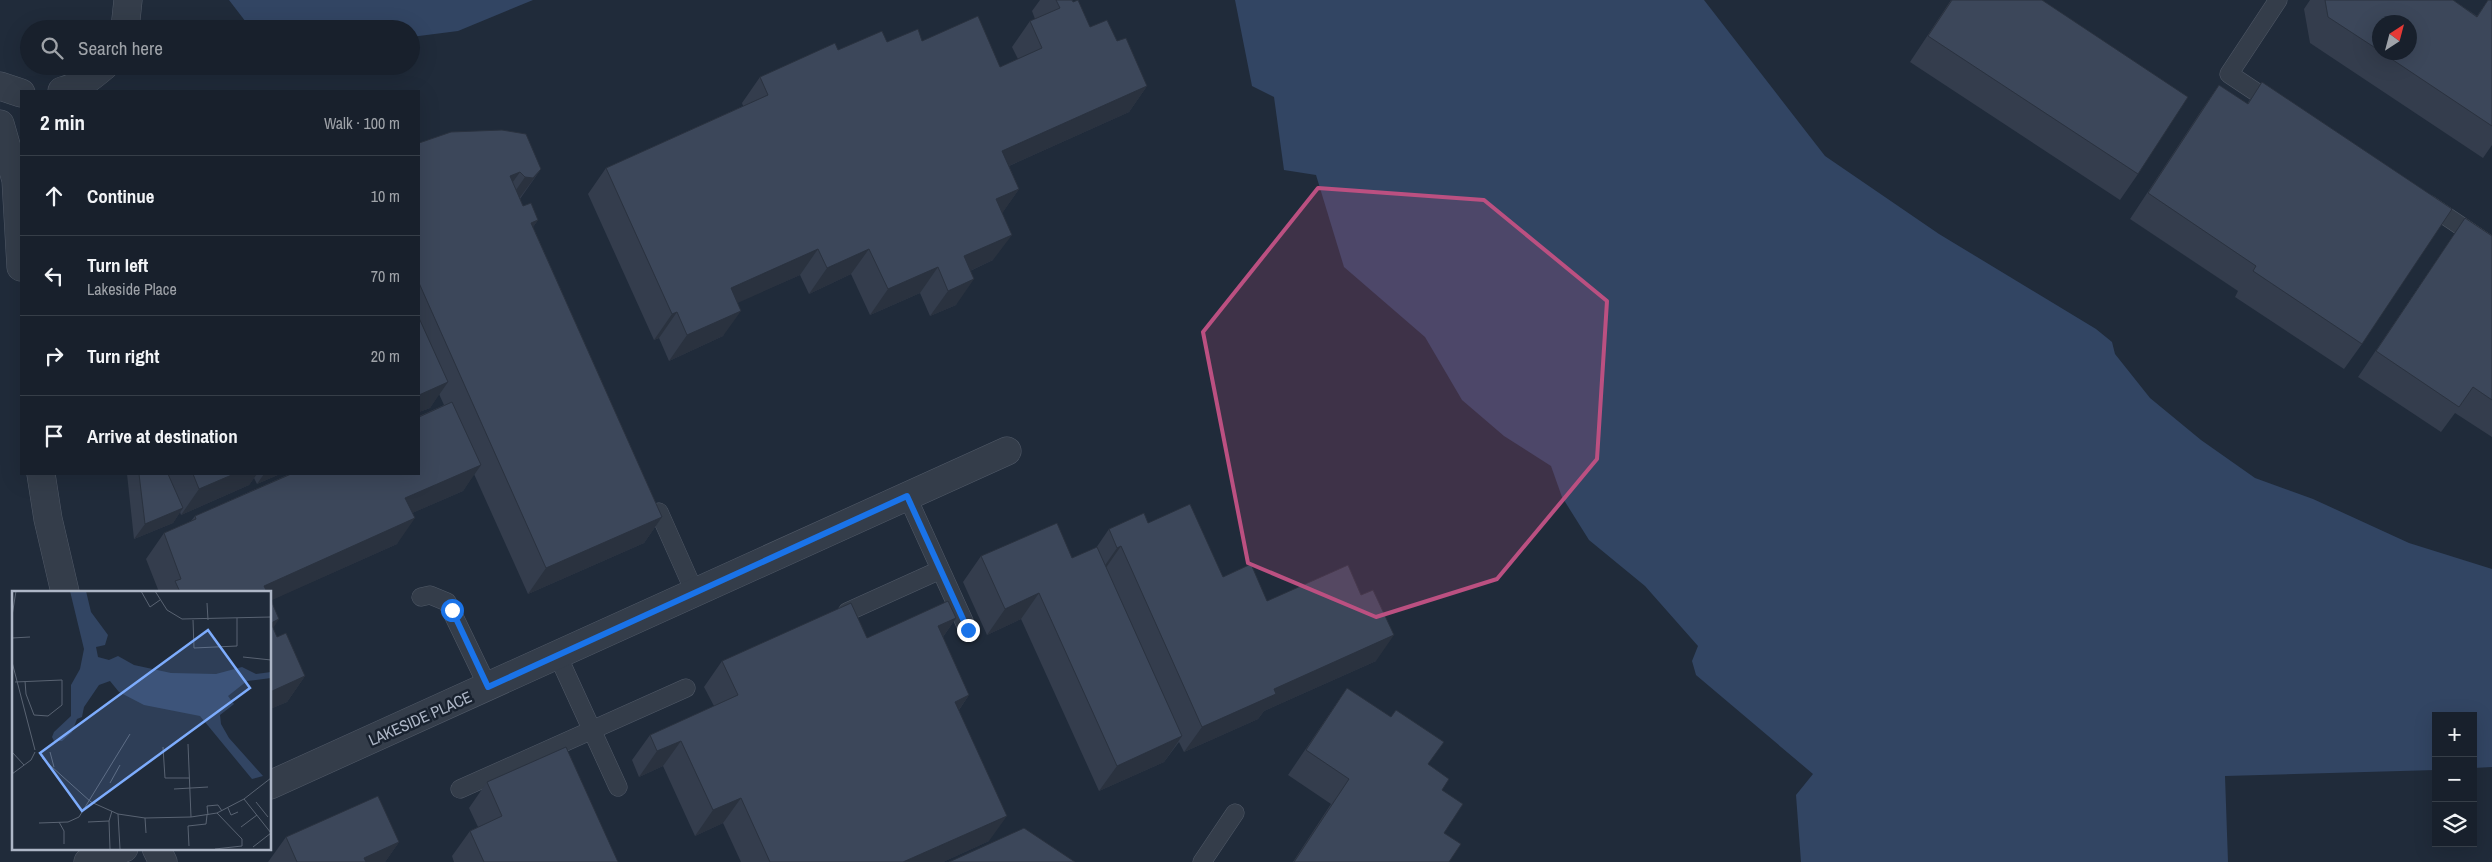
<!DOCTYPE html>
<html lang="en">
<head>
<meta charset="utf-8">
<style>
  body { margin:0; font-family:"Archivo Narrow",sans-serif; background:#252d38; color:#f1f3f6 }
  .controls { position:absolute; right:15px; bottom:15px; display:grid; overflow:hidden; border-radius:0px; box-shadow:0 5px 20px #0002 }
  .controls button { width:45px; height:45px; display:grid; place-items:center; padding:0; border:0; border-bottom:1px solid #363e48; background:#18202c; color:#f1f3f6; font:25px sans-serif }
  .compass { position:absolute; left:2372px; top:15px; width:45px; height:45px; border-radius:50%; background:#18202c; box-shadow:0 5px 20px #0002; rotate:36deg }
  .stop { position:absolute; width:15px; height:15px; margin:-11px; border:4px solid #1a73e8; border-radius:50%; background:#fff }
  .stop.end { background:#1a73e8; border-color:#fff; box-shadow:0 1px 5px #0008 }
  .list { margin:0; padding:0; list-style:none }
  h2 { display:flex; justify-content:space-between; align-items:center; height:65px; margin:0; padding:0 20px; font-size:21px }
  h2 small { font-size:16px; font-weight:400; color:#9fa3a9 }
  .list li { display:grid; grid-template-columns:32px 1fr auto; gap:15px; align-items:center; box-sizing:border-box; height:80px; padding:0 20px; border-top:1px solid #363e48 }
  .list b { display:block; font-size:19px; white-space:nowrap }
  .list p { margin:0; font-size:16px; white-space:nowrap; color:#9fa3a9 }
  .list em { font-size:16px; font-style:normal; color:#9fa3a9 }
  .icon { flex:none; width:28px; height:28px; fill:none; stroke:currentColor; stroke-width:2; stroke-linecap:round; stroke-linejoin:round }
  .map { position:relative; flex:none; width:2492px; height:862px; overflow:hidden }
  .search { position:absolute; background:#18202c; box-shadow:0 5px 20px #0002; left:20px; top:20px; width:400px; height:55px; display:flex; align-items:center; gap:12px; box-sizing:border-box; padding:0 18px; border-radius:28px; color:#9fa3a9; font-size:19px }
  .panel { position:absolute; background:#18202c; box-shadow:0 5px 20px #0002; left:20px; top:90px; width:400px; height:385px; border-radius:0px }
  .map>svg:first-child { display:block }
  .water { fill:#324563 }
  .lines { fill:none; stroke-linecap:round; stroke-linejoin:round }
  .lane-casing { stroke:#515a68; stroke-width:19 }
  .street-casing { stroke:#515a68; stroke-width:29 }
  .lane { stroke:#343d4a; stroke-width:18 }
  .street { stroke:#343d4a; stroke-width:28 }
  .wall { fill:#343d4d; fill-rule:evenodd }
  .shaded-wall { fill:#2a323f }
  .building { fill:#3c475a; stroke:#2a323f }
  .route { stroke:#1a73e8; stroke-width:6 }
  .marked { fill:#bb5081; fill-opacity:0.2; stroke:#bb5081; stroke-width:4; stroke-linejoin:round }
  .labels { text-anchor:middle; dominant-baseline:central; stroke-width:5; stroke-linejoin:round; paint-order:stroke }
  .street-label { font-size:16px; fill:#aeb7c7; stroke:#19222f }
  .inset-road { fill:none; stroke:#596372; stroke-width:1 }
  .view { fill:#7dacfd; fill-opacity:0.15; stroke:#7dacfd; stroke-width:2.5 }
  .inset-edge { fill:none; stroke:#aeb7c7; stroke-width:2.5 }
</style>
</head>
<body>
<div class="map">
<svg width="2492" height="862" viewBox="0 0 2492 862">
  <rect width="100%" height="100%" fill="#202b3a"/>
  <!-- water -->
  <path class="water" d="M 229,0 L 533,0 L 458,31 L 411,37 L 411,29 L 258,29 L 249,26 Z
    M 1235,0 L 1704,0 L 1825,156 L 1939,234 L 2096,329 L 2112,342 L 2115,354 L 2150,398 L 2201,440 L 2255,478 L 2313,499 L 2409,543 L 2492,569 L 2492,767 L 2473,768 L 2473,716 L 2436,716 L 2436,770 L 2225,776 L 2228,862 L 1801,862 L 1796,795 L 1813,774 L 1696,675 L 1692,661 L 1698,646 L 1645,586 L 1589,540 L 1562,497 L 1551,466 L 1504,436 L 1462,400 L 1425,337 L 1344,267 L 1316,175 L 1284,170 L 1274,97 L 1252,86 Z"/>
  <g class="lines">
    <defs>
      <path id="lane" d="M 2274,104 L 2229,74 L 2278,0
        M 2428,204 L 2492,247
        M 907,496 L 968,630
        M 659,512 L 695,593
        M 421,597 L 430,595 L 447,602 L 488,687
        M 847,612 L 940,570
        M 558,656 L 618,787
        M 460,789 L 686,688
        M 1202,862 L 1235,813"/>
      <path id="street" d="M 125,29 L 128,0
        M 0,86 L 21,93
        M 62,91 C 79,87 91,77 104,66
        M 0,124 L 16,180 L 21,267
        M 41,474 L 48,519 L 65,592
        M 270,785 L 1007,451
        M 156,848 L 163,862
        M 88,862 L 124,848"/>
    </defs>
    <!-- lane casing -->
    <use href="#lane" class="lane-casing"/>
    <!-- street casing -->
    <use href="#street" class="street-casing"/>
    <!-- lane -->
    <use href="#lane" class="lane"/>
    <!-- street -->
    <use href="#street" class="street"/>
  </g>
  <!-- wall -->
  <path class="wall" d="M 1040,0 L 1072,0 L 1090,27 L 1117,41 L 1147,86 L 1129,112 L 1009,166 L 1019,189 L 1002,213 L 993,260 L 970,271 L 956,305 L 930,316 L 920,293 L 870,315 L 851,274 L 809,294 L 800,275 L 738,302 L 723,336 L 669,361 L 659,338 L 654,340 L 588,194 L 606,168 L 743,106 L 742,103 L 760,77 L 838,50 L 887,42 L 922,41 L 1000,67 L 1018,59 L 1012,47 L 1030,21 L 1035,19 L 1032,11 Z
    M 1951,0 L 2042,0 L 2138,174 L 2120,200 L 1910,62 Z
    M 2310,0 L 2453,0 L 2477,16 L 2488,0 L 2492,0 L 2492,145 L 2483,158 L 2310,43 L 2304,9 ZM 2380,22 L 2410,52 L 2380,52 Z
    M 2262,82 L 2362,344 L 2344,369 L 2235,297 L 2238,291 L 2130,219 L 2201,111 L 2219,85 L 2247,104 Z
    M 419,143 L 541,169 L 520,199 L 523,206 L 538,220 L 533,227 L 662,517 L 644,543 L 528,594 L 474,474 L 463,491 L 412,513 L 397,544 L 271,600 L 273,628 L 277,637 L 305,676 L 287,702 L 270,709 L 270,592 L 159,592 L 146,559 L 164,533 L 191,521 L 195,516 L 444,405 L 439,394 L 430,408 L 419,412 Z
    M 2465,218 L 2492,236 L 2492,437 L 2455,413 L 2441,432 L 2358,377 Z
    M 127,474 L 280,474 L 257,484 L 254,478 L 249,485 L 181,515 L 180,512 L 173,523 L 134,539 Z
    M 1148,523 L 1223,577 L 1376,661 L 1264,711 L 1258,719 L 1184,752 L 1179,742 L 1164,762 L 1099,791 L 1021,619 L 987,635 L 963,582 L 981,556 L 1072,558 L 1096,548 L 1109,529 Z
    M 956,618 L 943,637 L 969,695 L 959,710 L 989,841 L 943,862 L 741,862 L 723,823 L 695,836 L 663,766 L 639,777 L 632,760 L 650,735 L 714,706 L 704,687 L 722,661 L 867,638 Z
    M 1347,688 L 1428,764 L 1442,790 L 1444,833 L 1449,862 L 1293,862 L 1331,804 L 1288,775 Z
    M 487,782 L 618,862 L 454,862 L 452,856 L 470,831 L 478,827 L 469,808 Z
    M 286,837 L 399,842 L 385,862 L 268,862 Z"/>
  <!-- shaded-wall -->
  <path class="shaded-wall" d="M 1147,86 L 1129,112 L 984,177 L 1002,151 Z
    M 541,169 L 515,204 L 507,203 L 525,177 Z
    M 520,172 L 502,197 L 510,176 Z
    M 1019,189 L 1001,215 L 996,199 Z
    M 538,220 L 520,245 L 531,223 Z
    M 1012,235 L 993,260 L 946,282 L 964,256 Z
    M 818,249 L 800,275 L 713,314 L 731,288 Z
    M 869,249 L 851,274 L 809,294 L 827,268 Z
    M 938,267 L 920,293 L 870,315 L 888,289 Z
    M 974,279 L 956,305 L 930,316 L 948,291 Z
    M 741,311 L 723,336 L 669,361 L 687,335 Z
    M 677,312 L 659,338 L 654,340 L 672,314 Z
    M 448,382 L 430,408 L 419,412 L 419,395 Z
    M 481,465 L 463,491 L 387,524 L 405,498 Z
    M 234,474 L 257,474 L 249,485 L 181,515 L 199,489 Z
    M 264,474 L 280,474 L 257,484 Z
    M 183,508 L 173,523 L 134,539 L 145,524 Z
    M 662,517 L 644,543 L 528,594 L 546,568 Z
    M 415,518 L 397,544 L 270,601 L 270,592 L 260,592 L 264,586 Z
    M 1121,546 L 1103,572 L 1099,574 L 1117,548 Z
    M 1039,593 L 1021,619 L 987,635 L 1005,609 Z
    M 956,618 L 938,644 L 938,626 Z
    M 279,619 L 270,633 L 271,623 Z
    M 1394,635 L 1376,661 L 1264,711 L 1258,719 L 1184,752 L 1202,727 L 1274,689 Z
    M 305,676 L 287,702 L 270,709 L 270,692 Z
    M 969,695 L 951,721 L 955,702 Z
    M 1182,736 L 1164,762 L 1099,791 L 1117,766 Z
    M 681,741 L 663,766 L 639,777 L 657,751 Z
    M 741,798 L 723,823 L 695,836 L 713,810 Z
    M 1007,816 L 989,841 L 943,862 L 903,862 Z
    M 399,842 L 385,862 L 361,862 L 364,858 Z"/>
  <!-- building -->
  <path class="building" d="M 1056,0 L 1072,0 L 1073,2 L 1078,0 L 1090,27 L 1107,20 L 1117,41 L 1126,38 L 1147,86 L 1002,151 L 1019,189 L 996,199 L 1012,235 L 964,256 L 974,279 L 948,291 L 938,267 L 888,289 L 869,249 L 827,268 L 818,249 L 731,288 L 741,311 L 687,335 L 677,312 L 672,314 L 606,168 L 768,95 L 760,77 L 835,43 L 838,50 L 882,31 L 887,42 L 918,29 L 922,41 L 978,16 L 1000,67 L 1042,48 L 1030,21 L 1060,8 Z
    M 1952,0 L 2042,0 L 2188,97 L 2138,174 L 1928,36 Z
    M 2325,0 L 2453,0 L 2477,17 L 2488,0 L 2492,0 L 2492,126 L 2381,52 L 2410,52 L 2410,22 L 2380,22 L 2380,51 L 2328,17 Z
    M 2262,82 L 2452,209 L 2362,344 L 2253,271 L 2256,266 L 2148,193 L 2219,85 L 2248,104 Z
    M 502,130 L 526,134 L 541,169 L 533,178 L 525,177 L 520,172 L 510,176 L 523,206 L 531,203 L 538,220 L 531,223 L 662,517 L 546,568 L 419,283 L 419,143 L 451,132 Z
    M 2465,218 L 2492,236 L 2492,400 L 2473,387 L 2459,407 L 2376,351 Z
    M 419,318 L 448,382 L 419,395 Z
    M 452,402 L 481,465 L 405,498 L 415,518 L 264,586 L 267,592 L 180,592 L 175,581 L 181,579 L 164,533 L 196,519 L 195,516 L 291,474 L 419,474 L 419,417 Z
    M 139,474 L 168,474 L 183,508 L 145,524 Z
    M 193,474 L 234,474 L 199,489 Z
    M 1190,504 L 1223,577 L 1251,564 L 1267,601 L 1348,565 L 1361,595 L 1373,590 L 1394,635 L 1274,689 L 1276,694 L 1202,727 L 1121,546 L 1117,548 L 1109,529 L 1144,513 L 1148,523 Z
    M 1057,523 L 1072,558 L 1097,547 L 1182,736 L 1117,766 L 1039,593 L 1005,609 L 981,556 Z
    M 270,598 L 279,619 L 271,623 L 277,637 L 286,633 L 305,676 L 270,692 Z
    M 948,601 L 956,618 L 938,626 L 969,695 L 955,702 L 1007,816 L 903,862 L 770,862 L 741,798 L 713,810 L 681,741 L 657,751 L 650,735 L 738,695 L 722,661 L 851,603 L 867,638 Z
    M 1347,688 L 1391,717 L 1396,710 L 1444,742 L 1428,764 L 1449,779 L 1442,790 L 1463,804 L 1444,833 L 1461,844 L 1449,862 L 1294,862 L 1349,779 L 1306,750 Z
    M 566,747 L 618,862 L 484,862 L 470,831 L 502,816 L 487,782 Z
    M 378,796 L 399,842 L 364,858 L 366,862 L 297,862 L 286,837 Z
    M 1024,828 L 1075,862 L 949,862 Z"/>
  <g class="lines">
    <!-- route -->
    <path class="route" d="M 452,610 L 488,687 L 907,496 L 968,630"/>
  </g>
  <!-- marked area -->
  <path class="marked" d="M 1318,188 L 1484,200 L 1607,301 L 1597,459 L 1497,579 L 1376,617 L 1248,563 L 1203,332 Z"/>
  <g class="labels">
    <!-- street labels -->
    <g class="street-label">
      <text transform="translate(420 718) rotate(-24)">LAKESIDE PLACE</text>
    </g>
  </g>
  <!-- overview -->
  <g transform="translate(12 591)">
    <rect width="259" height="259" fill="#202b3a"/>
    <path d="M 58,0 L 74,0 L 79,21 L 96,44 L 93,54 L 84,56 L 86,66 L 97,69 L 106,65 L 122,74 L 159,82 L 204,83 L 230,76 L 244,83 L 259,81 L 259,87 L 235,90 L 216,105 L 222,113 L 208,124 L 209,133 L 217,147 L 251,185 L 240,188 L 188,125 L 132,114 L 107,101 L 98,90 L 87,94 L 72,116 L 70,126 L 65,128 L 60,141 L 50,150 L 42,150 L 40,146 L 42,141 L 59,125 L 59,94 L 68,78 L 72,58 Z" fill="#324563"/>
    <path class="inset-road" d="M 129,0 L 138,16 L 148,9M 143,0 L 155,19 L 170,28 L 259,26M 195,12 L 196,29M 0,25 L 4,0M 181,29 L 182,57 L 225,55 L 225,27M 0,47 L 18,46M 231,66 L 259,69M 0,71 L 23,159M 3,91 L 50,89 L 50,114 L 36,125 L 22,124 L 14,103 L 13,90M 176,153 L 179,226M 151,156 L 153,187 L 177,187M 0,161 L 12,174M 38,161 L 42,176M 30,167 L 79,211 L 106,223 L 133,227 L 179,226 L 205,222 L 232,208 L 259,187M 0,183 L 19,169 L 23,161M 98,192 L 108,174M 162,198 L 196,196M 232,208 L 259,242M 244,211 L 256,226M 216,217 L 219,224 L 226,221M 106,223 L 108,258M 196,224 L 195,215 L 206,214 L 210,220M 133,227 L 134,242M 47,231 L 52,240 L 52,253M 76,231 L 97,230M 27,232 L 56,231 L 67,226 L 118,143M 229,236 L 245,224M 177,255 L 176,235 L 194,233 L 195,224M 241,256 L 259,242M 98,258 L 97,230 L 100,220M 203,258 L 230,255 L 230,248 L 205,222"/>
    <path class="view" d="M 196,39 L 238,97 L 70,220 L 28,162 Z"/>
    <rect width="259" height="259" class="inset-edge"/>
  </g>
</svg>
<div class="controls">
<button>+</button>
<button>−</button>
<button><svg class="icon" aria-label="layers" viewBox="0 0 24 24"><path d="M12 4l9 5-9 5-9-5zM3 14l9 5 9-5"/></svg></button>
</div>
<svg class="compass" viewBox="-18 -18 36 36"><path d="M0-13l5 13h-10z" fill="#e53935"/><path d="M0 13l5-13h-10z" fill="#9fa3a9"/></svg>
<div class="stop" style="left:452px;top:610px"></div>
<div class="stop end" style="left:968px;top:630px"></div>
<div class="search"><svg class="icon" aria-label="search" viewBox="0 0 24 24"><circle cx="10" cy="10" r="6"/><path d="M15 15l6 6"/></svg>Search here</div>
<section class="panel">
<h2>2 min<small>Walk · 100 m</small></h2>
<ul class="list">
<li><svg class="icon" aria-label="ahead" viewBox="0 0 24 24"><path d="M12 20V5M6 11l6-6 6 6"/></svg><div><b>Continue</b></div><em>10 m</em></li>
<li><svg class="icon" aria-label="left" viewBox="0 0 24 24"><path d="M17 20v-9H6M10 6l-5 5 5 5"/></svg><div><b>Turn left</b><p>Lakeside Place</p></div><em>70 m</em></li>
<li><svg class="icon" aria-label="right" viewBox="0 0 24 24"><path d="M7 20v-9h11M14 6l5 5-5 5"/></svg><div><b>Turn right</b></div><em>20 m</em></li>
<li><svg class="icon" aria-label="arrive" viewBox="0 0 24 24"><path d="M6 21V4h12l-3 4 3 4H6"/></svg><div><b>Arrive at destination</b></div></li>
</ul>
</section>
</div>
</body>
</html>
